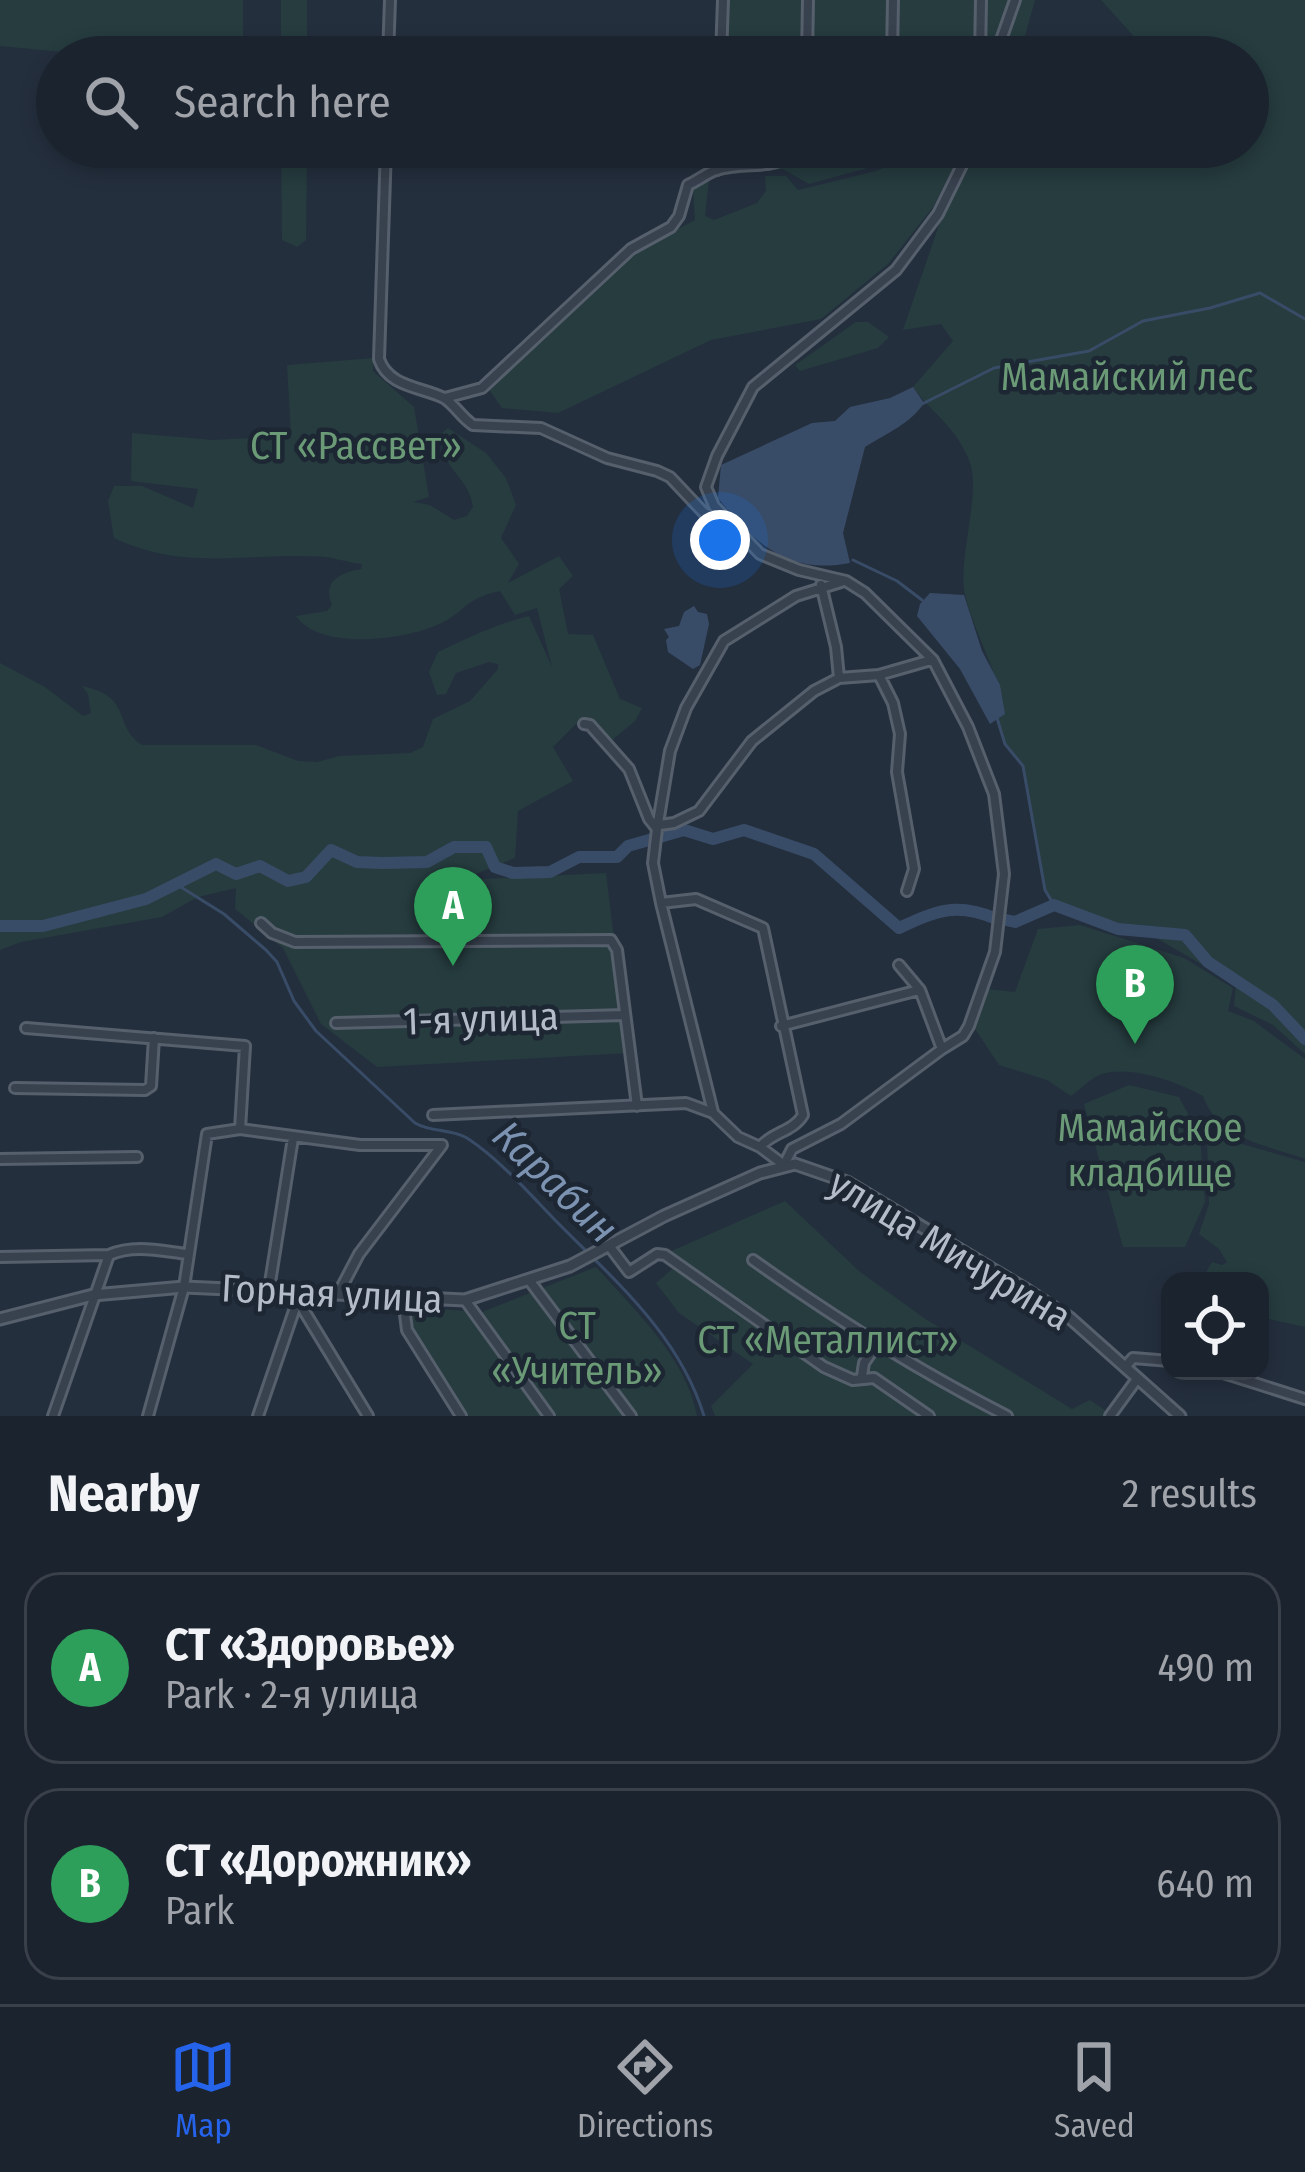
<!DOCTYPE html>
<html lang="en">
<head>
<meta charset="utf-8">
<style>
  body { margin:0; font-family:"Fira Sans Condensed",sans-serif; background:#242b36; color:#f1f3f6 }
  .controls { position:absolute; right:36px; bottom:36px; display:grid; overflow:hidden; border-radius:24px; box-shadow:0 6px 18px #0003 }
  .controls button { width:108px; height:108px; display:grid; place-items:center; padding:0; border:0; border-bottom:3px solid #39404a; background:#1b232e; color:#f1f3f6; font:60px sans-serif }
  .you { position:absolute; left:720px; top:540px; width:42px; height:42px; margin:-30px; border:9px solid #fff; border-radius:50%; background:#1a73e8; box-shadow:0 0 0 18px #1a73e833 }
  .badge { display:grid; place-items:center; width:78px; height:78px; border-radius:50%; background:#2563eb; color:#fff; font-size:39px; font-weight:700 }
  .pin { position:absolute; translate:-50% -99px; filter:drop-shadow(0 3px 6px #0008) }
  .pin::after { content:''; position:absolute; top:63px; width:42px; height:36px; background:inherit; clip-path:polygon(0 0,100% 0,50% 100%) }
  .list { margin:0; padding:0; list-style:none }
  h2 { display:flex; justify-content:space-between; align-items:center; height:156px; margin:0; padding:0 48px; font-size:51px }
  h2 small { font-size:39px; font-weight:400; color:#a0a4aa }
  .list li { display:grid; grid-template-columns:78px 1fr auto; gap:36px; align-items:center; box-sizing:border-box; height:192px; margin:0 24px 24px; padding:0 24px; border:3px solid #39404a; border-radius:36px }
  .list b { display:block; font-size:45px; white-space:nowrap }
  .list p { margin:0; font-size:39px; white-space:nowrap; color:#a0a4aa }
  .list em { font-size:39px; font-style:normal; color:#a0a4aa }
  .icon { flex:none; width:66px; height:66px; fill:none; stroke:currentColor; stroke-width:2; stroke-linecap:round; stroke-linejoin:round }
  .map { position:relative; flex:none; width:1305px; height:1416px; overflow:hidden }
  .search { position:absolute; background:#1b232e; box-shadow:0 6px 18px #0003; left:36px; right:36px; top:36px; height:132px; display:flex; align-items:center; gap:30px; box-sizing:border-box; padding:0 42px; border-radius:66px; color:#a0a4aa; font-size:45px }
  .sheet { height:588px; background:#1b232e }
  nav { display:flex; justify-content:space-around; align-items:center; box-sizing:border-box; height:168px; border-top:3px solid #39404a; background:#1b232e; font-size:33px; color:#a0a4aa }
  nav a { display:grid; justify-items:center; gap:6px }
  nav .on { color:#2563eb }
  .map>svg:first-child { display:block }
  .green { fill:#263c3f }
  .water { fill:#394c67 }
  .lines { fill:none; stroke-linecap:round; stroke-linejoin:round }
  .stream { stroke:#394c67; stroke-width:3 }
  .river { stroke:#394c67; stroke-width:12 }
  .minor-casing { stroke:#565f6c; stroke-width:14 }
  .tertiary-casing { stroke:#565f6c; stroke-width:15 }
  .minor { stroke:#38414e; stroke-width:8 }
  .tertiary { stroke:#38414e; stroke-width:9 }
  .labels { text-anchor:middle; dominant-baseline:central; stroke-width:9; stroke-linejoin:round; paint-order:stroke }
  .park-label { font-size:39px; fill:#6b9a76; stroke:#1d2633 }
  .street-label { font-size:39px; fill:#b4bcc9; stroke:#1d2633 }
  .water-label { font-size:42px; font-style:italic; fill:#7c92b1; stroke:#1d2633 }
</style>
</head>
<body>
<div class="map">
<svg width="1305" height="1416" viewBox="0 0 1305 1416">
  <rect width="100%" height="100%" fill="#242f3e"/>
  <!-- green -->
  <path class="green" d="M 0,0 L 243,0 L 243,57 L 64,57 L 63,52 L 0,46 Z
    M 281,0 L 307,0 L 307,57 L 281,57 Z
    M 719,0 L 1013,0 L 997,51 L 991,57 L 718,57 Z
    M 1019,0 L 1035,0 L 1019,57 L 1003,54 Z
    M 1101,0 L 1305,0 L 1305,1054 L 1273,1025 L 1234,1006 L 1236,984 L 1156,938 L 1054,904 L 1045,890 L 1023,766 L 1005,744 L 998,719 L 1004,714 C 999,673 977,639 966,599 C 955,563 983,493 969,460 C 954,424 934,416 913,387 L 953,341 L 941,324 L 903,330 L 942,216 L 976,147 L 1248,147 L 1248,57 L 1137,57 L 1139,42 Z
    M 281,147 L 307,147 L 306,240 L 297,247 L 282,240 Z
    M 715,147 L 926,147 L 875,166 L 809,184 L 783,169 L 714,176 Z
    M 934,147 L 964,147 L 933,207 L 888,264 L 821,319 L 711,340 L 558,413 L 502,408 L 488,388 L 634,252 L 695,220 L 693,189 L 706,180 L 709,181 L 705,216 L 714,220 L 757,203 L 766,191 L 765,176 L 786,176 L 798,190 L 876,171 Z
    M 856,322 L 868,322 L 889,337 L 878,348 L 800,371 L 795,365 Z
    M 374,358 L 373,371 L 414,407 L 429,497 L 413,502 L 430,505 L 454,520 L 467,516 L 473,507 C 469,476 440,470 441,434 L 448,428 L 486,453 L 506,478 L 516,505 L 501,538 L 519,564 L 508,583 L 559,556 L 573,576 L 559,589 L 568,634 L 593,635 L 620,699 L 642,708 L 635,721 L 611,741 L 594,724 L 578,722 L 553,747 L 573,781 L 518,811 L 515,858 L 461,880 L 606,873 L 628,1053 L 377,1067 L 321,1024 L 283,948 L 235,909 L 236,888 L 198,897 L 162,917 L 21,942 L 0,950 L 0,663 L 45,687 L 83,716 L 91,713 L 88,694 L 82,686 C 134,697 112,725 142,745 L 256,745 L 298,761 L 317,762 L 339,756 L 410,753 L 423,747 L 433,719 L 470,701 L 498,669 L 498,664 L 489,662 L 456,673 L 446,694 L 437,695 L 429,672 L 438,652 C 466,639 498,623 529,616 L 552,667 L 537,608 L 515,615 L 500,591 C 464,598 464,614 437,625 C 403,640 320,651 296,616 L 327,611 L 332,605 C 322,581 340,573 361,569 L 362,564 C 349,563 337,558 325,557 C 249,551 188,573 114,538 L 108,501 L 114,486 L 142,486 L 193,508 L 198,489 L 131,481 L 132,433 L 213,440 L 291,436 L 287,365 Z
    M 1080,925 L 1184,958 L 1233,988 L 1228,1011 L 1254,1021 L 1305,1059 L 1305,1159 C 1264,1144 1219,1140 1203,1096 C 1178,1082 1131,1065 1102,1074 C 1092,1077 1079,1090 1071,1096 L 1047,1080 L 999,1065 L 975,1029 L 987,989 L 1015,992 L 1038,929 Z
    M 1129,1085 L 1179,1097 L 1200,1136 L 1205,1202 L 1185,1247 L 1123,1247 L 1084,1104 Z
    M 1214,1136 L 1305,1162 L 1305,1327 L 1269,1319 L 1264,1335 L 1260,1334 L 1260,1281 L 1201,1281 L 1212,1262 L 1222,1265 L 1227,1262 L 1219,1249 L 1199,1234 L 1209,1204 L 1207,1139 Z
    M 785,1201 L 859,1271 L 924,1318 L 1072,1409 L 1090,1400 L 1106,1411 L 1103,1416 L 715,1416 L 711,1406 L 753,1364 L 679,1313 L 656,1283 L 679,1263 L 667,1253 Z
    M 596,1267 C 634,1309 687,1359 697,1416 L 468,1416 L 412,1331 L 406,1318 L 408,1307 L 482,1312 Z"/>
  <!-- water -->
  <path class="water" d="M 913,387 L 924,403 C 910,424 887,433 865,447 L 843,533 L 850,563 C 788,575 754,543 718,498 L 721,465 L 812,423 L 835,421 L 850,407 L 890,398 Z
    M 930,593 L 964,595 L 982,651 L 1000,685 L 1005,714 L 990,724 L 960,669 L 917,616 L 920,604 Z
    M 694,606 L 698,612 L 707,614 L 709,624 L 700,665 L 693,669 L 668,652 L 666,640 L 669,637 L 664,629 L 679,626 L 684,612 Z"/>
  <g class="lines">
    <!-- stream -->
    <path class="stream" d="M 922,404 L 994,368 L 1089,351 L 1143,321 L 1210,308 L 1260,293 L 1305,319
      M 853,560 L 897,581 L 922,600
      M 997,718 L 1005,744 L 1023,766 L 1045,890 L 1054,905
      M 176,884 L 224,914 L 266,950 L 277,962 L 294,1001 L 316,1031 L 415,1123 C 432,1133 450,1128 467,1138 C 499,1159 528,1192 555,1220 C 613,1279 679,1334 704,1416"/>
    <!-- river -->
    <path class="river" d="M 1006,920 L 1015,922 L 1054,905 L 1118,929 L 1185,935 L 1208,962 L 1273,1005 L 1305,1039
      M 0,926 L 43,926 L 146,899 L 216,864 L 236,874 L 260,866 L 288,881 L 306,877 L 331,850 L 357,862 L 383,863 L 427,862 L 454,847 L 486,847 L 495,867 L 513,873 L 550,872 L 579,857 L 617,857 L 628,846 L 684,830 L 713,839 L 744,830 L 814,854 L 899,928 C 936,911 956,902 994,918"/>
    <defs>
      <path id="minor" d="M 388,57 L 390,0
        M 721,57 L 723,0
        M 807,57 L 808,0
        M 892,57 L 893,0
        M 980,57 L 981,0
        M 995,57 L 1015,0
        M 386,147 L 379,359 C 388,387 422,387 444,398 C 454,404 462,418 473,425 L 541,428 L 607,458 L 657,471 L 670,477 L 704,513 L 724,522
        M 717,170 L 718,147
        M 445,398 L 482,388 L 631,249 L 671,227 L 679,216 L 688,185 C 697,181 707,173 716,170 C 752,159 767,175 804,147
        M 821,585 L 836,647 L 839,678
        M 879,675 L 893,703 L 900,734 L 897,772 L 914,869 L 907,891
        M 584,724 L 590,725 L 629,769 L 649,819 L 657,829 L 653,863 L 661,903 L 713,1112
        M 660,825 L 674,823 L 699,811 L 752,741 L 814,691 L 839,678 L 879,675 L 931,660
        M 657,829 L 670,751 L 686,708 L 724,641 L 796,596 L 841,582
        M 661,903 L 696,899 L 763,928 L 803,1115 C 793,1132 772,1132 760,1147
        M 261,923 L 272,933 L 295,942 L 611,940 L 617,950 L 637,1106
        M 336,1023 L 625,1015
        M 781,1026 L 919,990
        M 26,1028 L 245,1046 L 240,1129
        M 942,1049 L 963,1036 L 969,1026 L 995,952 L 1004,874 L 994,794 L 968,727 L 933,660 L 865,593 L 846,581 L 799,570 L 760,554 L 714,506 L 706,487 L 717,456 L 753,387 L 896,270 L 938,214 L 971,147
        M 15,1088 L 145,1090 L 151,1086 L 154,1038
        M 433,1115 L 686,1103 L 713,1113 L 738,1137 L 760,1147 L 784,1165 L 792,1149 L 841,1124 L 942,1049 L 920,990 L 899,965
        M 0,1159 L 137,1157
        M 610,1247 L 629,1272 L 657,1254 L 665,1255 L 824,1367 L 853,1380 L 874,1378 L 929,1416
        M 0,1257 L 109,1255 C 134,1244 161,1251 187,1254
        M 753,1260 C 833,1317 919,1371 1007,1416
        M 529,1280 L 631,1416
        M 269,1289 L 293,1138
        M 403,1299 L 407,1330 L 461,1416
        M 465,1300 L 549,1416
        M 298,1301 L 368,1416
        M 1125,1367 L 1133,1358 L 1170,1361
        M 1217,1371 L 1305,1399
        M 862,1376 L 864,1363 L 879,1341
        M 53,1416 L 109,1255
        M 148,1416 L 184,1287 L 207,1134 L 240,1129 L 360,1145 L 442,1145 L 359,1254 L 338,1294
        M 258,1416 L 298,1299
        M 1110,1416 L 1137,1379"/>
      <path id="tertiary" d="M 0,1319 L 93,1295 L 184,1287 L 465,1300 L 570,1266 L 664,1216 L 760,1173 L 795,1164 L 847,1182 L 1027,1290 L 1070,1318 L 1180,1416"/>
    </defs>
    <!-- minor casing -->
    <use href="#minor" class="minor-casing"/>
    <!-- tertiary casing -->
    <use href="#tertiary" class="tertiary-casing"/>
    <!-- minor -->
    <use href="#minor" class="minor"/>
    <!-- tertiary -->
    <use href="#tertiary" class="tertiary"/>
  </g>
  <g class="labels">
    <!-- park labels -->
    <g class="park-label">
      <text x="1127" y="377">Мамайский лес</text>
      <text x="356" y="446">СТ «Рассвет»</text>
      <text x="1150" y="1128">Мамайское<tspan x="1150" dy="45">кладбище</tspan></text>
      <text x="577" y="1326">СТ<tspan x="577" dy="45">«Учитель»</tspan></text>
      <text x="828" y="1340">СТ «Металлист»</text>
    </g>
    <!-- street labels -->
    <g class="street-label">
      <text transform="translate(481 1019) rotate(-2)">1-я улица</text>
      <text transform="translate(950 1250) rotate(31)">улица Мичурина</text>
      <text transform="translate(332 1294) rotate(3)">Горная улица</text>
    </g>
    <!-- water labels -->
    <g class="water-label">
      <text transform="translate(555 1182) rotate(44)">Карабин</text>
    </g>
  </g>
</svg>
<div class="controls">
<button><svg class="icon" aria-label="locate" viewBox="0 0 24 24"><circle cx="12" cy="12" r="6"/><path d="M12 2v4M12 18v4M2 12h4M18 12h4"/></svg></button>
</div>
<div class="you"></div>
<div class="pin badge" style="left:453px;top:966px;background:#2e9e5b">A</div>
<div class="pin badge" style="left:1135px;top:1044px;background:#2e9e5b">B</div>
<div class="search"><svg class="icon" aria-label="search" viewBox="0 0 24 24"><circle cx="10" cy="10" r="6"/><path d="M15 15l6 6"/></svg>Search here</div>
</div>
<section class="sheet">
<h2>Nearby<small>2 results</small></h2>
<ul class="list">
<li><span class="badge" style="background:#2e9e5b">A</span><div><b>СТ «Здоровье»</b><p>Park · 2-я улица</p></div><em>490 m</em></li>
<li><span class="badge" style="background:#2e9e5b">B</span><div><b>СТ «Дорожник»</b><p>Park</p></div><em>640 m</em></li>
</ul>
</section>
<nav>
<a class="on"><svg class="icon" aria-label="map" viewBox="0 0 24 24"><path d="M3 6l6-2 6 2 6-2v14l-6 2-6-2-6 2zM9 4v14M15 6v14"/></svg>Map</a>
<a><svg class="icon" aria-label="directions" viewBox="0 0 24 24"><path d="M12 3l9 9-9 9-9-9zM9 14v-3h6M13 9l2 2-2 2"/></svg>Directions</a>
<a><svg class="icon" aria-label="saved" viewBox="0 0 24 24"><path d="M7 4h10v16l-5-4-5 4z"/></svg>Saved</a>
</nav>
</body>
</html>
